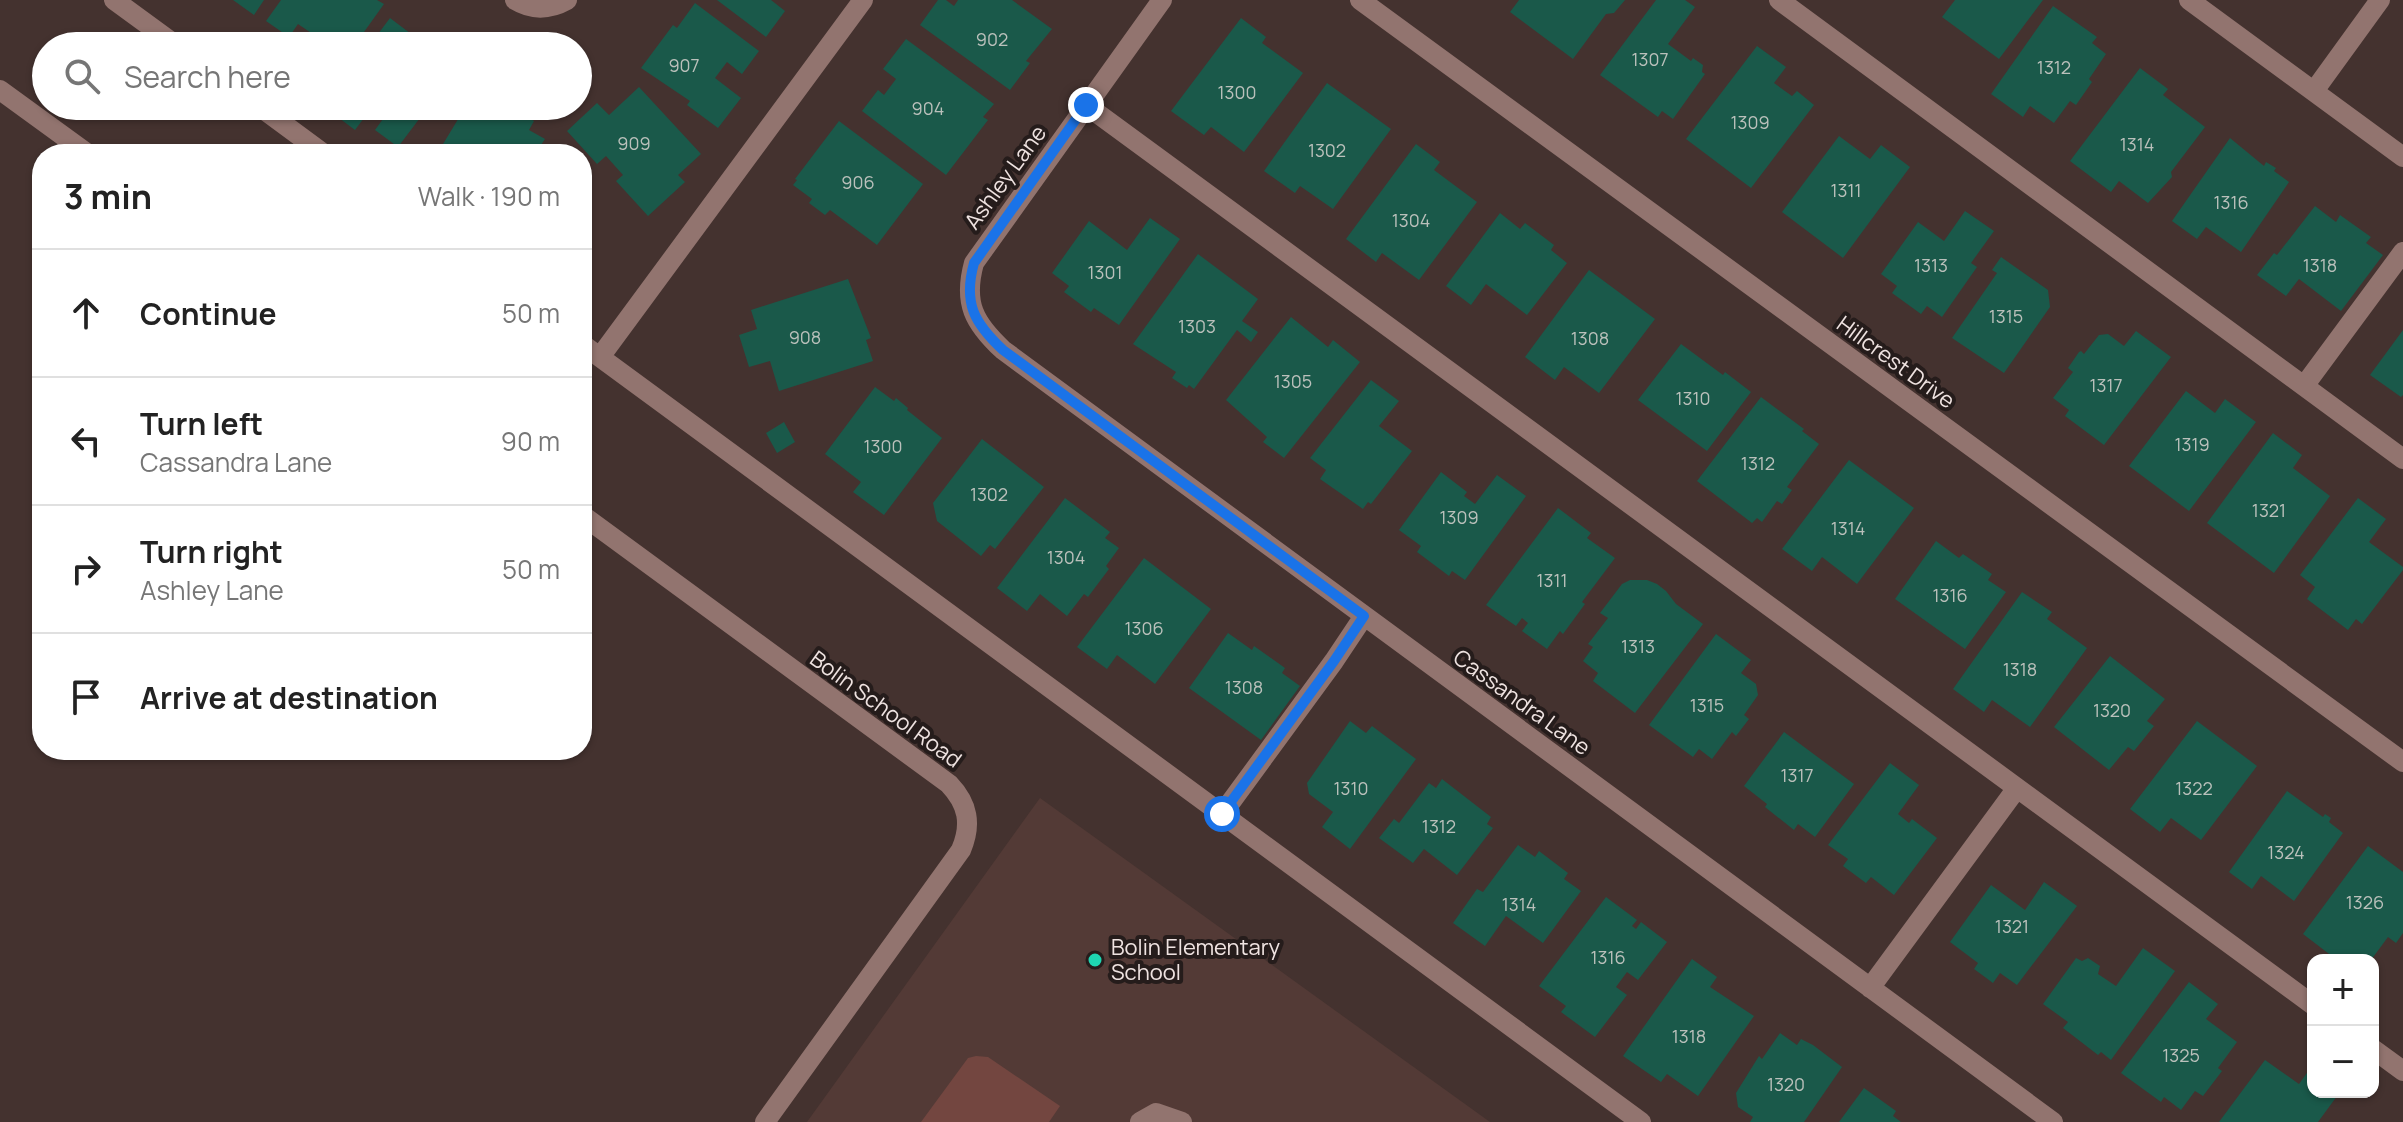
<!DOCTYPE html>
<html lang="en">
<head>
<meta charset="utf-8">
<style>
  body { margin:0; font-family:Manrope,sans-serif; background:#f2f2f2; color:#222 }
  .controls { position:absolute; right:24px; bottom:24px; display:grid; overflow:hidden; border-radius:16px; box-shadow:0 2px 6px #0004 }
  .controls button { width:72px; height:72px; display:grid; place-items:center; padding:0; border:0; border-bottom:2px solid #e0e0e0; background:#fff; color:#222; font:40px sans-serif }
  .stop { position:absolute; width:24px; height:24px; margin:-18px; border:6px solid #1a73e8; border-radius:50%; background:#fff }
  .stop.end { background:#1a73e8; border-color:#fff; box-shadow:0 2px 8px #0008 }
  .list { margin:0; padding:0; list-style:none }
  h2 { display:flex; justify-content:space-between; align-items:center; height:104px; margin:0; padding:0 32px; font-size:34px }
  h2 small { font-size:26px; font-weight:400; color:#767676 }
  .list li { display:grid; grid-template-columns:52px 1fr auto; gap:24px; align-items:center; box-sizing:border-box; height:128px; padding:0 32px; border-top:2px solid #e0e0e0 }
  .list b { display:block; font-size:30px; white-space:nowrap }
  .list p { margin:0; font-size:26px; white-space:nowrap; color:#767676 }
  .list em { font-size:26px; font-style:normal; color:#767676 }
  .icon { flex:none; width:44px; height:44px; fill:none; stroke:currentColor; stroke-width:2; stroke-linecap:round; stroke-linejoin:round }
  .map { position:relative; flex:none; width:2403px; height:1122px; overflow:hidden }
  .search { position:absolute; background:#fff; box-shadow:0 2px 6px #0004; left:32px; top:32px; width:560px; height:88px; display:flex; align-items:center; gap:20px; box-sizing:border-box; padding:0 28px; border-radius:44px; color:#767676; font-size:30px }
  .panel { position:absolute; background:#fff; box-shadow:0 2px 6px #0004; left:32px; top:144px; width:560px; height:616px; border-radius:32px }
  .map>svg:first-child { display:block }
  .built { fill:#533a36 }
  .green { fill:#734640 }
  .building { fill:#1a594a }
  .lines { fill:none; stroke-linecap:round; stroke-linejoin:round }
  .minor { stroke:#92746f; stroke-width:20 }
  .route { stroke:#1a73e8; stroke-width:10 }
  .poi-dot { fill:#1ed5b1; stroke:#251c1b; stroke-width:3 }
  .labels { text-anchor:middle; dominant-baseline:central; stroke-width:8; stroke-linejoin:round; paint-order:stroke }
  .number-label { font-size:18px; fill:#bac0bb }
  .street-label { font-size:22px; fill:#efe3e1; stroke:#251c1b }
  .poi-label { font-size:22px; fill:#efe3e1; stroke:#251c1b; text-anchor:start }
</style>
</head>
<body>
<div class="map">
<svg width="2403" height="1122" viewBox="0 0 2403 1122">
  <rect width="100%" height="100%" fill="#44322f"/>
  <!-- built -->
  <path class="built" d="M 1040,798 L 1490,1122 L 807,1122 Z"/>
  <!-- green -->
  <path class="green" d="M 976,1056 L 988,1057 L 1060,1106 L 1049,1122 L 921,1122 L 968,1058 Z"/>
  <!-- building -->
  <path class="building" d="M 233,0 L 264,0 L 254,15 Z
    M 281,0 L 377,0 L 384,4 L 354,46 L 310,46 L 317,37 L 298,24 L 289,37 L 266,21 Z
    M 717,0 L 771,0 L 785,11 L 766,37 Z
    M 938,0 L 946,0 L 954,6 L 958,0 L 1012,0 L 1052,29 L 1026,61 L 1030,63 L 1010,90 L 920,25 Z
    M 1519,0 L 1625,0 L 1614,13 L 1606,14 L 1573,59 L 1510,12 Z
    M 1656,0 L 1685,0 L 1695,7 L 1668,44 L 1691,61 L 1693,58 L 1703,65 L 1702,72 L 1705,74 L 1673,119 L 1662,111 L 1658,117 L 1600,75 Z
    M 1955,0 L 2043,0 L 1999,59 L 1942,17 Z
    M 695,3 L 759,51 L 742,74 L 727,62 L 715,78 L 741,98 L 718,128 L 687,105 L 690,101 L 641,68 L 673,25 L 677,28 Z
    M 2053,6 L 2097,37 L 2092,43 L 2106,54 L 2089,79 L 2092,82 L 2076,105 L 2070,101 L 2054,123 L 2030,106 L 2023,117 L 1991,94 Z
    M 390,18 L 427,46 L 369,46 Z
    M 1241,18 L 1266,37 L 1262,43 L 1303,73 L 1244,152 L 1211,127 L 1204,135 L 1171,111 Z
    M 906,39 L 994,104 L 983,117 L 988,120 L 946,175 L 862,111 L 878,90 L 884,95 L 896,79 L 883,69 Z
    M 1757,46 L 1786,67 L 1774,83 L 1792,96 L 1797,91 L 1814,105 L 1751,188 L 1686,139 Z
    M 2140,68 L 2168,89 L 2163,95 L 2205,127 L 2171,172 L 2172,177 L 2148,203 L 2119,181 L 2111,192 L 2070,161 Z
    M 1327,83 L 1391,129 L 1333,209 L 1300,186 L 1295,193 L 1264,171 Z
    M 639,87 L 701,154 L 678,175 L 685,182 L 648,216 L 616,181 L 623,175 L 606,156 L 597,164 L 567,131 L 597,103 L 609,115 Z
    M 323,106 L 373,106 L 355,130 Z
    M 380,106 L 429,106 L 398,147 L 375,130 L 388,112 Z
    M 466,106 L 484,106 L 507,120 L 514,109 L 534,121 L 529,130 L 545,139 L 535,154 L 437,154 Z
    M 839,121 L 923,184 L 877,245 L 830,210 L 825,215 L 809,203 L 812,199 L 793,185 L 797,180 L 795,179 Z
    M 1839,136 L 1870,159 L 1881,145 L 1910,167 L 1843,258 L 1782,212 Z
    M 2230,138 L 2264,166 L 2266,162 L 2276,168 L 2274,171 L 2289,182 L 2241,252 L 2206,227 L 2197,239 L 2172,221 Z
    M 1416,144 L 1440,162 L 1434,170 L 1477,202 L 1419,280 L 1382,253 L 1376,262 L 1346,239 Z
    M 2315,206 L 2336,222 L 2340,215 L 2371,237 L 2366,243 L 2383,255 L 2341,311 L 2299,279 L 2286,296 L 2257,275 L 2274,253 L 2277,255 Z
    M 1965,211 L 1994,231 L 1971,263 L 1977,267 L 1942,317 L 1927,306 L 1921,314 L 1892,293 L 1897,286 L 1881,274 L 1918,222 L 1944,241 Z
    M 1500,213 L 1520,229 L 1525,223 L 1554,245 L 1551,250 L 1567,263 L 1527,315 L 1486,284 L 1471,305 L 1446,286 Z
    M 1150,218 L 1180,239 L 1119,325 L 1094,308 L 1091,312 L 1064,292 L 1069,286 L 1052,273 L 1089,221 L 1127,250 Z
    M 1198,254 L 1258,299 L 1242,321 L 1258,332 L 1251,342 L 1237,330 L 1194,389 L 1189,385 L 1187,388 L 1172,378 L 1176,372 L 1133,344 Z
    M 2001,257 L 2048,290 L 2050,307 L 2004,373 L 1952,338 L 1997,273 L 1992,270 Z
    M 1589,270 L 1655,319 L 1599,393 L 1564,367 L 1555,380 L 1525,357 Z
    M 848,279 L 871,338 L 866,340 L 873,361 L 779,391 L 770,361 L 749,367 L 739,335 L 757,329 L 751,310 Z
    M 1291,317 L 1328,347 L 1333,340 L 1360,362 L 1284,458 L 1263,442 L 1267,437 L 1226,400 Z
    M 2403,330 L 2403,395 L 2401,397 L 2370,375 Z
    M 2136,331 L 2171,357 L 2104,445 L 2065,416 L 2069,410 L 2053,398 L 2073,372 L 2068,368 L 2079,352 L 2081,351 L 2084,354 L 2099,335 L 2108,334 L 2124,346 Z
    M 1681,344 L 1723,375 L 1725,372 L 1751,392 L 1707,451 L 1638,400 Z
    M 1371,380 L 1399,401 L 1379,426 L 1412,451 L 1371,504 L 1368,502 L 1363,509 L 1320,479 L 1326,470 L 1310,458 Z
    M 875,387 L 894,401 L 896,398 L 908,408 L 907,410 L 942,438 L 884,515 L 853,492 L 861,482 L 825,454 Z
    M 2186,391 L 2215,413 L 2225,399 L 2256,422 L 2189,511 L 2129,466 Z
    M 1761,397 L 1804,429 L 1802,431 L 1819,444 L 1787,487 L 1792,490 L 1782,504 L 1777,501 L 1762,522 L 1757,518 L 1752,523 L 1697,481 Z
    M 784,422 L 795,442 L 777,453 L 766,433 Z
    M 2273,433 L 2302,455 L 2293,468 L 2330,496 L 2274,573 L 2207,523 Z
    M 982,439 L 1044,487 L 995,549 L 990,545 L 981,556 L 937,521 L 933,503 Z
    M 1849,460 L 1914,508 L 1857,584 L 1822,557 L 1812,571 L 1782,549 Z
    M 1441,472 L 1467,492 L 1464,496 L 1475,504 L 1497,475 L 1526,496 L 1465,580 L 1452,571 L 1449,576 L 1417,552 L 1421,546 L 1399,530 Z
    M 1065,498 L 1110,532 L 1105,538 L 1119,548 L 1106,566 L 1109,569 L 1088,597 L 1084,594 L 1067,616 L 1040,594 L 1027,611 L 997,588 Z
    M 2358,498 L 2386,519 L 2369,542 L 2403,567 L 2403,570 L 2362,624 L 2356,619 L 2348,630 L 2307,599 L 2315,587 L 2300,575 Z
    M 1558,508 L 1591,533 L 1587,538 L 1615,558 L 1582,602 L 1585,604 L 1563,634 L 1560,631 L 1547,649 L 1522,631 L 1528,623 L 1522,618 L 1516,626 L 1486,605 Z
    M 1936,541 L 1959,558 L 1963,554 L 1992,574 L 1988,580 L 2006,592 L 1965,649 L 1895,599 Z
    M 1144,558 L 1211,609 L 1155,684 L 1117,655 L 1107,669 L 1077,647 Z
    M 1630,580 L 1647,580 L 1657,584 L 1666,591 L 1676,604 L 1703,624 L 1635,713 L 1593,681 L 1598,673 L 1583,661 L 1593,647 L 1588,644 L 1608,618 L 1600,613 L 1622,584 Z
    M 2022,592 L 2052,612 L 2047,619 L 2087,648 L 2030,727 L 1992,700 L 1984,712 L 1953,689 Z
    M 1228,633 L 1252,650 L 1254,646 L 1285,668 L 1282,673 L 1300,686 L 1261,740 L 1189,688 Z
    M 1716,634 L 1751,660 L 1741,673 L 1756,684 L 1758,695 L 1744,715 L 1749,719 L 1736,736 L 1732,732 L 1712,759 L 1699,749 L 1693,757 L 1649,725 Z
    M 2110,656 L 2165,699 L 2147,721 L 2154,726 L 2134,751 L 2128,747 L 2109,770 L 2054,727 Z
    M 1350,721 L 1366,733 L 1372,726 L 1416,759 L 1350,849 L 1322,827 L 1333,812 L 1309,794 L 1307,783 Z
    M 2197,721 L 2257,766 L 2201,840 L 2171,818 L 2160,832 L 2130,809 Z
    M 1784,732 L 1854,784 L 1815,837 L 1798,824 L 1794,830 L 1765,807 L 1767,804 L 1744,786 Z
    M 1890,763 L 1919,785 L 1898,814 L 1909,823 L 1912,819 L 1937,838 L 1894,895 L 1871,877 L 1866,883 L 1843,866 L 1848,859 L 1828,845 Z
    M 1442,779 L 1491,817 L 1487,824 L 1493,828 L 1457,875 L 1424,849 L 1413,863 L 1379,838 L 1394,819 L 1399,823 L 1429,783 L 1436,788 Z
    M 2287,791 L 2323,817 L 2325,814 L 2331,818 L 2329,822 L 2343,833 L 2294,901 L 2261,876 L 2252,889 L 2229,872 Z
    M 1518,845 L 1535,857 L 1539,851 L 1568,873 L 1564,879 L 1581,891 L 1543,943 L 1506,916 L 1485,946 L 1453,923 L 1477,889 L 1483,892 Z
    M 2368,846 L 2403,872 L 2403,933 L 2396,943 L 2388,937 L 2371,960 L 2337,960 L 2303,934 Z
    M 2044,882 L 2077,906 L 2017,985 L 2000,973 L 1993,983 L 1974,969 L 1978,963 L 1950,942 L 1991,885 L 2025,910 Z
    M 1606,897 L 1637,920 L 1632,926 L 1636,929 L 1641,922 L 1667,942 L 1638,980 L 1627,972 L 1616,987 L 1627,995 L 1595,1037 L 1561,1012 L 1566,1006 L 1539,986 Z
    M 2143,948 L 2175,971 L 2111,1060 L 2101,1052 L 2098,1055 L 2063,1028 L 2068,1022 L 2043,1004 L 2076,958 L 2082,961 L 2088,958 L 2100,966 L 2098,974 L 2116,986 Z
    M 1692,959 L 1717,977 L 1710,987 L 1754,1016 L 1698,1096 L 1667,1074 L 1661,1082 L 1623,1056 Z
    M 2189,982 L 2218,1004 L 2206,1019 L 2237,1042 L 2218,1068 L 2222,1071 L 2203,1096 L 2195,1091 L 2181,1110 L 2164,1097 L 2161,1102 L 2121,1073 Z
    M 1780,1033 L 1797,1045 L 1801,1039 L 1813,1045 L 1842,1067 L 1804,1122 L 1750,1122 L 1753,1117 L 1738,1107 L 1736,1093 L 1759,1056 L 1762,1059 Z
    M 2265,1060 L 2299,1084 L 2309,1070 L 2313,1072 L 2313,1092 L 2340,1092 L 2318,1122 L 2219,1122 Z
    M 1864,1088 L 1896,1111 L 1893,1116 L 1901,1122 L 1839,1122 Z"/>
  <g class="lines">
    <!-- minor -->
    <path class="minor" d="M 114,0 L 177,46
      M 515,0 C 533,11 549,10 567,0
      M 1162,0 L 974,263 C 963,303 974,323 1003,350 L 2053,1122
      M 1360,0 L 2403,762
      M 1779,0 L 2403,459
      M 2189,0 L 2403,157
      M 0,90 L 88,154
      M 2314,91 L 2380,0
      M 1086,105 L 2313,1005
      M 259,106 L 324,154
      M 582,344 L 1641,1122
      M 600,357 L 863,0
      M 2304,386 L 2403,252
      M 582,515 L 949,784 C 968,804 972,824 961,850 L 765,1122
      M 1222,814 L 1334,661 L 1364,616
      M 1870,988 L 2017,788
      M 2373,1049 L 2403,1071
      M 1140,1122 L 1156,1113 L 1182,1122"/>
  </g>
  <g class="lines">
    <!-- route -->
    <path class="route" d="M 1086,105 L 974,263 C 963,303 974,323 1003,350 L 1364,616 L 1334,661 L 1222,814"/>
  </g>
  <!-- markers -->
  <circle class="poi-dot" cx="1095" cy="960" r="8"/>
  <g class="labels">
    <!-- number labels -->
    <g class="number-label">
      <text x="992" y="39">902</text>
      <text x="1650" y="59">1307</text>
      <text x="684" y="65">907</text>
      <text x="2054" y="67">1312</text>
      <text x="1237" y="92">1300</text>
      <text x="928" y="108">904</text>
      <text x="1750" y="122">1309</text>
      <text x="634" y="143">909</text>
      <text x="2137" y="144">1314</text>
      <text x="1327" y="150">1302</text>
      <text x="858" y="182">906</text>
      <text x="1846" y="190">1311</text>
      <text x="2231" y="202">1316</text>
      <text x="1411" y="220">1304</text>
      <text x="1931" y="265">1313</text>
      <text x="2320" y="265">1318</text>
      <text x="1105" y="272">1301</text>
      <text x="2006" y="316">1315</text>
      <text x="1197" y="326">1303</text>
      <text x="805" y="337">908</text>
      <text x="1590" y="338">1308</text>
      <text x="1293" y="381">1305</text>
      <text x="2106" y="385">1317</text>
      <text x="1693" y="398">1310</text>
      <text x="2192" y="444">1319</text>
      <text x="883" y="446">1300</text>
      <text x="1758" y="463">1312</text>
      <text x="989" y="494">1302</text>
      <text x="2269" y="510">1321</text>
      <text x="1459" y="517">1309</text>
      <text x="1848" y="528">1314</text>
      <text x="1066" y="557">1304</text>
      <text x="1552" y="580">1311</text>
      <text x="1950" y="595">1316</text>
      <text x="1144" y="628">1306</text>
      <text x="1638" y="646">1313</text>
      <text x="2020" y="669">1318</text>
      <text x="1244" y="687">1308</text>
      <text x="1707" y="705">1315</text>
      <text x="2112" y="710">1320</text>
      <text x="1797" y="775">1317</text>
      <text x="1351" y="788">1310</text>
      <text x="2194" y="788">1322</text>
      <text x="1439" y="826">1312</text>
      <text x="2286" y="852">1324</text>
      <text x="2365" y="902">1326</text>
      <text x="1519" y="904">1314</text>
      <text x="2012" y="926">1321</text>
      <text x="1608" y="957">1316</text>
      <text x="1689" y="1036">1318</text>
      <text x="2181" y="1055">1325</text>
      <text x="1786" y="1084">1320</text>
    </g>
    <!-- street labels -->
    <g class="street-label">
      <text transform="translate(1005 177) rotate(-54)">Ashley Lane</text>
      <text transform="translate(1896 362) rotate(36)">Hillcrest Drive</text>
      <text transform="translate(1522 702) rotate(36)">Cassandra Lane</text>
      <text transform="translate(886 709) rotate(36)">Bolin School Road</text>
    </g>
    <!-- poi labels -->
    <g class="poi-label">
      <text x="1111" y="947">Bolin Elementary<tspan x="1111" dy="25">School</tspan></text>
    </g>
  </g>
</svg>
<div class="controls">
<button>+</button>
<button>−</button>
</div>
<div class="stop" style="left:1222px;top:814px"></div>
<div class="stop end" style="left:1086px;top:105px"></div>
<div class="search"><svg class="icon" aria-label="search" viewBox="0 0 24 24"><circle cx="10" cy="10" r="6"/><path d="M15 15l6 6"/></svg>Search here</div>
<section class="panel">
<h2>3 min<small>Walk · 190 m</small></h2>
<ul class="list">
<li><svg class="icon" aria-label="ahead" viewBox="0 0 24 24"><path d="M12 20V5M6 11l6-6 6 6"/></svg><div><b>Continue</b></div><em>50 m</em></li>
<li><svg class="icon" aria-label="left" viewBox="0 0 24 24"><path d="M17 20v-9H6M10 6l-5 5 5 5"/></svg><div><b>Turn left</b><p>Cassandra Lane</p></div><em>90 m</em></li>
<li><svg class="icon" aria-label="right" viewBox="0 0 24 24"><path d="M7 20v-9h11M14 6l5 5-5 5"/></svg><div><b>Turn right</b><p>Ashley Lane</p></div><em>50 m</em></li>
<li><svg class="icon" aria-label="arrive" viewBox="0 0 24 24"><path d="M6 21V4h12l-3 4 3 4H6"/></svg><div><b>Arrive at destination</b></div></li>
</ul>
</section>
</div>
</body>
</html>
